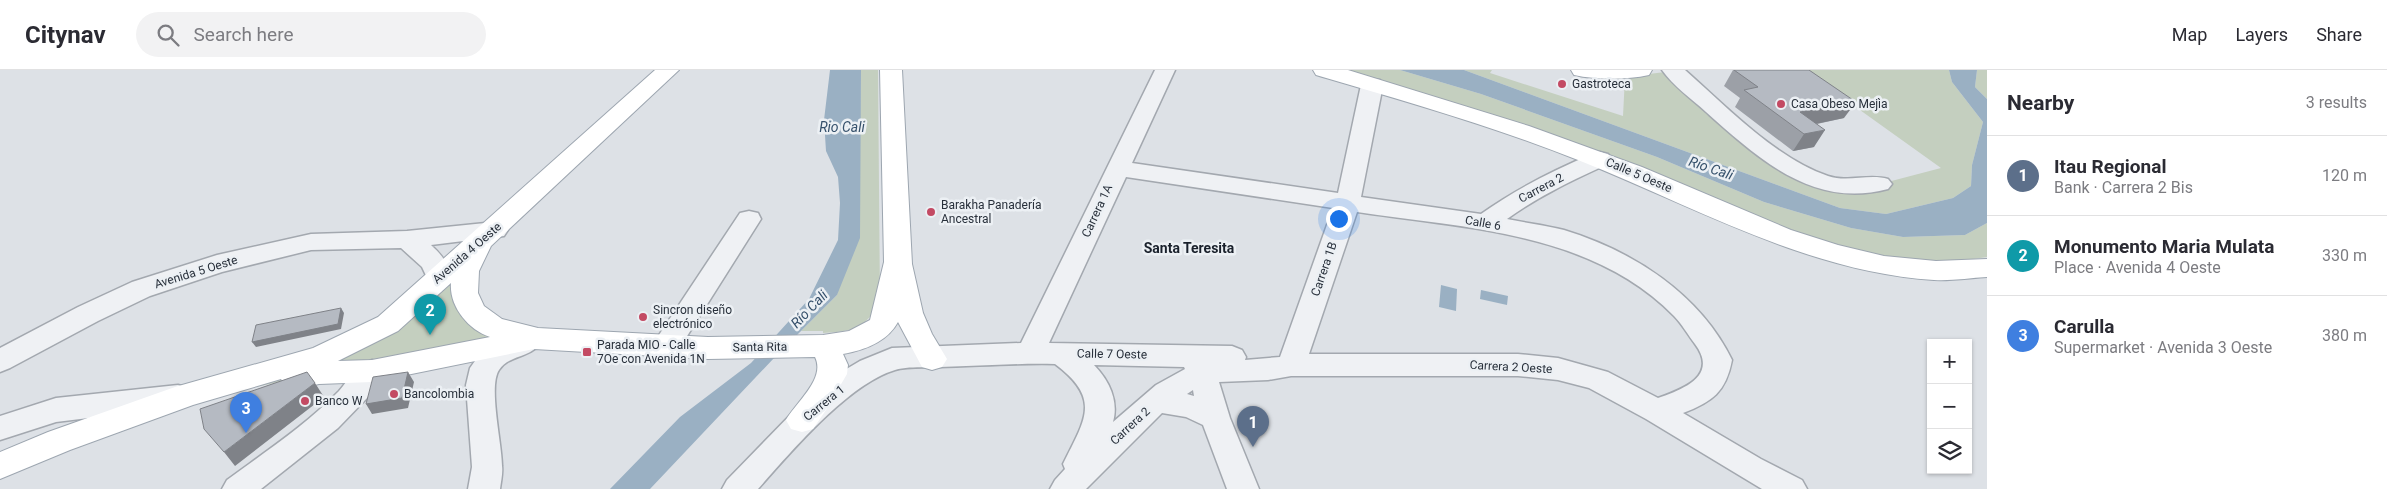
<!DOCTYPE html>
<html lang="en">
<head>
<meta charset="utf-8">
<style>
  body { margin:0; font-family:Roboto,sans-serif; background:#f2f2f3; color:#2b2b33 }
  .controls { position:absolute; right:15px; bottom:15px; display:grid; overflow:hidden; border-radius:0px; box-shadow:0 1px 4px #0004 }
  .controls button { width:45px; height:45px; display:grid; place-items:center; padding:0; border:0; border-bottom:1px solid #e1e1e2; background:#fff; color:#2b2b33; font:25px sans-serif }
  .you { position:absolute; left:1338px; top:148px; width:18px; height:18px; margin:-12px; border:4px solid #fff; border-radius:50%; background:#1a73e8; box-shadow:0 0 0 8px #1a73e833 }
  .badge { display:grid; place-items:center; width:32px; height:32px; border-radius:50%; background:#111827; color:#fff; font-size:16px; font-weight:700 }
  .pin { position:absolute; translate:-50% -41px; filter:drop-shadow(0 1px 2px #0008) }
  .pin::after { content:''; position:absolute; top:26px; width:18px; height:15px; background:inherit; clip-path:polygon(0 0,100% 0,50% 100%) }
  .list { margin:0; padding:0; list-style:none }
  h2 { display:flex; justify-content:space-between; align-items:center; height:65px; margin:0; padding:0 20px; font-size:21px }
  h2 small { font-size:16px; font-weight:400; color:#7c7c81 }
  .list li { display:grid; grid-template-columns:32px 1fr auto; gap:15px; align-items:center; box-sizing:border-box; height:80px; padding:0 20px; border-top:1px solid #e1e1e2 }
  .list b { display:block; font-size:19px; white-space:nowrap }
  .list p { margin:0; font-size:16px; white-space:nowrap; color:#7c7c81 }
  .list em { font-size:16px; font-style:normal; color:#7c7c81 }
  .icon { flex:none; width:28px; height:28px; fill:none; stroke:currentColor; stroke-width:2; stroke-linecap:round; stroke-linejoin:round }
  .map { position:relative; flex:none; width:1987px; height:419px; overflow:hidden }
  header { display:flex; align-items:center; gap:30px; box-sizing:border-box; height:70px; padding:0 25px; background:#fff; border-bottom:1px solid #e1e1e2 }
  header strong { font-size:24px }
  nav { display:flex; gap:28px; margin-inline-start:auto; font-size:18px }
  .search { width:350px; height:45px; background:#f2f2f3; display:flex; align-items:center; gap:12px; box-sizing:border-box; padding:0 18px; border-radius:28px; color:#7c7c81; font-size:19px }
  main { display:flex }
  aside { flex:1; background:#fff }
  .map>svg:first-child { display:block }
  .green { fill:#c4cfbf }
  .water { fill:#9ab0c3 }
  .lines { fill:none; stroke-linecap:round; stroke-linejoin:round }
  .minor-casing { stroke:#a3a8af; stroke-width:3 }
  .major-casing { stroke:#9da6b0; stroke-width:2 }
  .minor { fill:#eff1f4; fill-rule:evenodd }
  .major { fill:#fff; fill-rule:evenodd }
  .wall { fill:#9ca0a7 }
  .shaded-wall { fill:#7f8288 }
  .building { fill:#b5bac2; stroke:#7f8288 }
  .poi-dot { fill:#c34a63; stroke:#ecf0f4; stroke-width:2 }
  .labels { text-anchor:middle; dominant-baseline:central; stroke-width:5; stroke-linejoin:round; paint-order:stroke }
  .poi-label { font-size:12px; fill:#28303b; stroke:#ecf0f4; text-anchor:start }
  .street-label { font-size:12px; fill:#28303b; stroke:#ecf0f4 }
  .water-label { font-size:14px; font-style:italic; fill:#35506b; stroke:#ecf0f4 }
  .neighbourhood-label { font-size:14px; font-weight:bold; fill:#1a212c; stroke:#ecf0f4 }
</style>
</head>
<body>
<header>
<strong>Citynav</strong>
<div class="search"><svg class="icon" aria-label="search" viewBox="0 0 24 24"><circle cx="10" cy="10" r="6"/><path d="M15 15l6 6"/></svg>Search here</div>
<nav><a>Map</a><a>Layers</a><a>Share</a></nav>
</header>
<main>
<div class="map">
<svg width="1987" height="419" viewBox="0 0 1987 419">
  <rect width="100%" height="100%" fill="#dde1e6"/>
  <!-- green -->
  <path class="green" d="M 861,0 L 878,0 L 880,232 C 864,259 855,261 823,263 L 823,261 L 801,261 L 837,225 L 860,43 Z
    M 1343,0 L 1400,0 L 1481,24 L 1657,87 L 1764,132 L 1851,158 L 1903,167 L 1965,165 L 1987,153 L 1987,187 C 1898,202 1819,172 1739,139 C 1690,119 1641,98 1592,80 C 1510,49 1427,25 1343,0 Z
    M 1464,0 L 1492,0 L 1490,3 L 1623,46 L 1625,7 L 1673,1 L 1814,109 L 1880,114 L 1941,98 L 1804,0 L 1949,0 L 1952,12 L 1983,52 L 1972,95 L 1971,116 L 1953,128 L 1886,144 L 1840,138 Z
    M 1977,0 L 1987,0 L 1987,29 L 1975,17 Z
    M 495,160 L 464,223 L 513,264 L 221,324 L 345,277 Z"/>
  <!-- water -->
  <path class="water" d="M 830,0 L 861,0 L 860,168 L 837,225 L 775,287 L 650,419 L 610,419 L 680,347 L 751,293 L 809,229 L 838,170 L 840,133 L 838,107 L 826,81 L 824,50 Z
    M 1400,0 L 1464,0 L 1840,138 L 1886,144 L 1953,128 L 1971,116 L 1972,95 L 1983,52 L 1952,12 L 1949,0 L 1977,0 L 1975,17 L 1987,29 L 1987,153 L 1965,165 L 1903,167 L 1851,158 L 1764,132 L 1657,87 L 1481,24 Z
    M 1441,215 L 1457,219 L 1456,241 L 1439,237 Z
    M 1481,220 L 1508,226 L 1507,235 L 1480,229 Z"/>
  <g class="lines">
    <defs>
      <path id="minor" d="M 1155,0 L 1175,0 L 1132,93 L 1338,123 L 1361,15 L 1364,10 L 1372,9 L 1380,10 L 1383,15 L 1361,127 L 1481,144 C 1516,119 1552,101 1592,84 L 1600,82 L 1608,84 L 1612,89 L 1608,94 C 1573,110 1539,126 1507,149 C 1526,153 1545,155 1564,160 C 1633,181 1700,224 1732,290 C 1726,322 1712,332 1683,343 L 1761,389 L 1802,410 L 1807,419 L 1762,419 L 1646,349 L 1589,318 L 1558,310 L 1518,306 L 1291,306 L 1268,310 L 1219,312 L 1230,348 L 1259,419 L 1227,419 L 1203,355 L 1186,347 L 1162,343 L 1086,419 L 1050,419 L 1055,410 L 1065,399 L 1063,394 C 1085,349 1102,329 1055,294 C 1017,293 979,296 940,297 C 926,298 908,296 895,300 C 848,314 790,383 758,419 L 722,419 L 727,410 L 798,337 L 838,304 L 860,291 L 892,278 L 1021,273 ZM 1126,107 L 1333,138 L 1280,287 L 1245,290 L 1246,287 L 1242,280 L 1232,276 L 1049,273 ZM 1357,142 C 1465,158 1592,162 1674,246 C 1682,254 1688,265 1695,274 C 1719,306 1683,319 1658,328 L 1608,302 L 1558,288 L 1518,284 L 1309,284 ZM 1094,295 L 1184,297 L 1185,299 L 1156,315 L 1113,352 C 1119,331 1109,310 1094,295 ZM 1193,320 L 1194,326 L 1187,324 Z
        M 1662,0 L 1685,0 C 1726,36 1775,88 1828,106 C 1848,113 1869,103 1888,109 L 1892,114 L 1888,119 C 1813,139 1759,89 1706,42 C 1692,29 1673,16 1662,0 Z
        M 749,141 L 758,143 L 761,149 L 677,282 L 667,285 L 657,282 L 653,275 L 657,268 L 740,143 Z
        M 495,152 L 504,154 L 508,160 L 504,166 L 431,175 C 441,184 449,194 452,208 L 448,214 L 439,217 L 430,214 L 422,197 L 401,178 L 311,180 L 222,202 L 150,226 L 98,251 L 10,298 L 0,302 L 0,278 L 78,237 L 132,212 L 217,185 L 311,164 L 407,161 Z
        M 526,263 L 536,266 L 540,273 C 531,288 508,285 499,300 C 488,316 502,374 502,396 C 503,403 501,411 500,419 L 468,419 L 472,397 L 466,315 L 470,298 L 482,281 Z
        M 372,290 L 382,293 L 386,301 L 369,326 L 338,358 L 261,419 L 222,419 L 227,410 C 265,382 306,355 339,321 C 349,309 357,295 372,290 Z
        M 178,315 L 188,318 L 193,326 L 188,334 L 178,337 L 56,352 L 0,370 L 0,346 L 56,328 Z"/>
      <path id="major" d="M 655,0 L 679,0 L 491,176 L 479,201 L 478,223 L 484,236 L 502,249 L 538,258 L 708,267 L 823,265 L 849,261 L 870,250 L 884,192 L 880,0 L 902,0 L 912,194 L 923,243 L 932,264 L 947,289 L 942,297 L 932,300 L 922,297 L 898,252 C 887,272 865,280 843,284 L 848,295 L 847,304 L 826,340 L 813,359 L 802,362 L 791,359 L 786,350 C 796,332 826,309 815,287 L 708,289 L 534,279 L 372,312 L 319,314 L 296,319 L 285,316 L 281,309 L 193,335 L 70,380 L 0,409 L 0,382 L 48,362 L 175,317 L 313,278 L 378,247 ZM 451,213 C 449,236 468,260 490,267 L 372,290 L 338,291 L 398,261 Z
        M 1313,0 L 1348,0 L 1529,56 L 1642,97 L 1791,160 L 1838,175 L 1884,186 L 1936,191 L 1987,189 L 1987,207 C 1970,208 1951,211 1934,210 C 1807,202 1694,136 1578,90 C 1493,56 1404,31 1316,5 Z
        M 1571,0 L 1652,0 L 1649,5 C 1626,10 1597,10 1574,5 Z"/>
    </defs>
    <!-- minor casing -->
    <use href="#minor" class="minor-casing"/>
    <!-- major casing -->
    <use href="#major" class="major-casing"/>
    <!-- minor -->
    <use href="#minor" class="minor"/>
    <!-- major -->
    <use href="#major" class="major"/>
  </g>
  <!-- wall -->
  <path class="wall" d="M 1733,0 L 1809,0 L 1844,48 L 1817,54 L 1814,77 L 1793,81 L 1735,37 L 1740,28 L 1724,16 Z"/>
  <!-- shaded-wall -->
  <path class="shaded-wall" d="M 1856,32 L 1844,48 L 1796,58 L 1800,42 Z
    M 1825,60 L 1814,77 L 1793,81 L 1804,64 Z
    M 341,238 L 344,243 L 341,259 L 256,277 L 252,272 Z
    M 408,302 L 414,312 L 408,338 L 372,344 L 366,334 Z
    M 315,313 L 324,327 L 235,396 L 224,382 Z"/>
  <!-- building -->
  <path class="building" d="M 1734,0 L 1809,0 L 1856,32 L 1800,42 L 1825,60 L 1804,64 L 1744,20 L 1758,17 Z
    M 341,238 L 338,254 L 252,272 L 256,255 Z
    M 307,302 L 315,313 L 224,382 L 204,359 L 200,339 Z
    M 408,302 L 402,328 L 366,334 L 373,307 Z"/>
  <!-- markers -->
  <g class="poi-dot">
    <circle cx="1562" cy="14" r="5"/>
    <circle cx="1781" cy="34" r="5"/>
    <circle cx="931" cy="142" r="5"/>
    <circle cx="643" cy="247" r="5"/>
    <rect x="582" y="277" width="10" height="10" rx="2.5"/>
    <circle cx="394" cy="324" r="5"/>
    <circle cx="305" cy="331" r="5"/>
  </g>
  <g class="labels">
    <!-- poi labels -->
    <g class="poi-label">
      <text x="1572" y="14">Gastroteca</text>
      <text x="1791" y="34">Casa Obeso Mejìa</text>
      <text x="941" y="135">Barakha Panadería<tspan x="941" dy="14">Ancestral</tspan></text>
      <text x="653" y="240">Sincron diseño<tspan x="653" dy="14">electrónico</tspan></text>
      <text x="597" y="275">Parada MIO - Calle<tspan x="597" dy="14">7Oe con Avenida 1N</tspan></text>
      <text x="404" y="324">Bancolombia</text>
      <text x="315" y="331">Banco W</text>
    </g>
    <!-- street labels -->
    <g class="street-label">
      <text transform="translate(1639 105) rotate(23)">Calle 5 Oeste</text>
      <text transform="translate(1541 118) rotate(-28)">Carrera 2</text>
      <text transform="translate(1097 141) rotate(-65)">Carrera 1A</text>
      <text transform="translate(1483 153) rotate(10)">Calle 6</text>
      <text transform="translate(467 183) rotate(-41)">Avenida 4 Oeste</text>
      <text transform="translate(1324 199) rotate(-71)">Carrera 1B</text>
      <text transform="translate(196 202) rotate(-17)">Avenida 5 Oeste</text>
      <text transform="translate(760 277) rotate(-1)">Santa Rita</text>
      <text transform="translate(1112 284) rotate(1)">Calle 7 Oeste</text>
      <text transform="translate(1511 297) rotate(3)">Carrera 2 Oeste</text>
      <text transform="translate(824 333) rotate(-39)">Carrera 1</text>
      <text transform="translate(1130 356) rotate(-43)">Carrera 2</text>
    </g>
    <!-- water labels -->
    <g class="water-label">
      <text x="842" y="57">Rio Cali</text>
      <text transform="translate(1711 98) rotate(19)">Río Cali</text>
      <text transform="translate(809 239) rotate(-46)">Río Cali</text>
    </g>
    <!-- neighbourhood labels -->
    <g class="neighbourhood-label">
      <text x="1189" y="178">Santa Teresita</text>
    </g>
  </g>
</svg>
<div class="controls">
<button>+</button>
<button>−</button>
<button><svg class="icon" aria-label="layers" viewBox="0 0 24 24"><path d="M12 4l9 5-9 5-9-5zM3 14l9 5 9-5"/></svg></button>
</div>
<div class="you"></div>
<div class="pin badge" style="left:1253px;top:377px;background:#5c6f8a">1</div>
<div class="pin badge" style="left:430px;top:265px;background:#0f9aa8">2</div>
<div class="pin badge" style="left:246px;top:363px;background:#3f7fe0">3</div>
</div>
<aside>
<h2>Nearby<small>3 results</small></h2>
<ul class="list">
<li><span class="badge" style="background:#5c6f8a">1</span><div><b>Itau Regional</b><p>Bank · Carrera 2 Bis</p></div><em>120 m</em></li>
<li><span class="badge" style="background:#0f9aa8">2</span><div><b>Monumento Maria Mulata</b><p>Place · Avenida 4 Oeste</p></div><em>330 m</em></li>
<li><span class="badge" style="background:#3f7fe0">3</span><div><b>Carulla</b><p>Supermarket · Avenida 3 Oeste</p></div><em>380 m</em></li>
</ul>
</aside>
</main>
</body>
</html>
